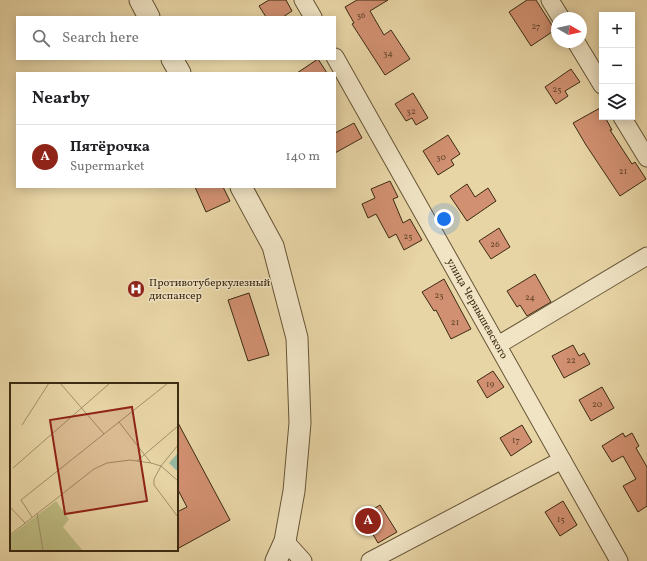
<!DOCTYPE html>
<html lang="en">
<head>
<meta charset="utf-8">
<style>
  body { margin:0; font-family:Vollkorn,serif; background:#f2f2f2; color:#202124 }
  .controls { position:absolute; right:12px; top:12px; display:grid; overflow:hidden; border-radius:0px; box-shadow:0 2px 10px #0003 }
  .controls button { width:36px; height:36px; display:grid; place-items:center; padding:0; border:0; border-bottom:1px solid #e0e0e0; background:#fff; color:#202124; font:20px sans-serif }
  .compass { position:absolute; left:551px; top:12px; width:36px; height:36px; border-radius:50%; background:#fff; box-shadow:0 2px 10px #0003; rotate:99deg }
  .you { position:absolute; left:444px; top:219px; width:14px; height:14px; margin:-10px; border:3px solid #fff; border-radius:50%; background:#1a73e8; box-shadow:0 0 0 6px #1a73e833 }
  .badge { display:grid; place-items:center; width:26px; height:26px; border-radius:50%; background:#8f2418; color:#fff; font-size:13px; font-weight:700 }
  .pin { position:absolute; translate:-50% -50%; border:2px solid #fff; box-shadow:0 1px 4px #0006 }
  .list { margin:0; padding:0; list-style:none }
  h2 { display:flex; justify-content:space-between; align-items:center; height:52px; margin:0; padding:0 16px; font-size:17px }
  h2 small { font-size:13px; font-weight:400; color:#757577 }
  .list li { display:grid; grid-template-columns:26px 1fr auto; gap:12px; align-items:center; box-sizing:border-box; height:64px; padding:0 16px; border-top:1px solid #e0e0e0 }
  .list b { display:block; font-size:15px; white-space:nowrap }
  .list p { margin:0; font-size:13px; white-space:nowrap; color:#757577 }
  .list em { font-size:13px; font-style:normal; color:#757577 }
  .icon { flex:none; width:22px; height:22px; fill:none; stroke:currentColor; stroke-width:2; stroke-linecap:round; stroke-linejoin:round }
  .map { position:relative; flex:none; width:647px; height:561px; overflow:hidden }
  .search { position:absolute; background:#fff; box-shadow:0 2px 10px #0003; left:16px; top:16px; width:320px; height:44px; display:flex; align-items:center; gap:10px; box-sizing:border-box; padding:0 14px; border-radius:0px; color:#757577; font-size:15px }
  .panel { position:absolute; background:#fff; box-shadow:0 2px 10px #0003; left:16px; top:72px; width:320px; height:116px; border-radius:0px }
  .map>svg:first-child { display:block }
  .building { fill:#d19071; stroke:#3b2a11 }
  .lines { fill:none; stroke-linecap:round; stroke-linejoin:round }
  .minor-casing { stroke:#665536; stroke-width:19 }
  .tertiary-casing { stroke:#665536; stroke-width:23 }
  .minor { stroke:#f0e4c5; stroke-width:17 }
  .tertiary { stroke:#f0e4c5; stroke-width:21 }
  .labels { text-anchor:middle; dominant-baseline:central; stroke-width:3; stroke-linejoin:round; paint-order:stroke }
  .number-label { font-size:9px; fill:#604429 }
  .poi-label { font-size:11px; fill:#3b2a11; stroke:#f0e4c5; text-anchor:start }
  .street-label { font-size:11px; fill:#3b2a11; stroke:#f0e4c5 }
  .inset-road { fill:none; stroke:#a3916a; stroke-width:1 }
  .view { fill:#8f2418; fill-opacity:0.15; stroke:#8f2418; stroke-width:2 }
  .inset-edge { fill:none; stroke:#3b2a11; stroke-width:2 }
</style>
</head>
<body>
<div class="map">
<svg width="647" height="561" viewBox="0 0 647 561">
  <rect width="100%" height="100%" fill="#e8d5a6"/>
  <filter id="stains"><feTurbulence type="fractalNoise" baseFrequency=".005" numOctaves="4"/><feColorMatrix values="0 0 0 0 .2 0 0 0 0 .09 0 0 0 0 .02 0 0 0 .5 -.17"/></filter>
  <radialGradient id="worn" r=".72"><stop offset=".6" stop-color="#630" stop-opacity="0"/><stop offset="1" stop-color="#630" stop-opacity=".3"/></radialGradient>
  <!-- building -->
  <path class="building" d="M 269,0 L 286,0 L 292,11 L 283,17 L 266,17 L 259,6 Z
    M 357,0 L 388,0 L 370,11 L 384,35 L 391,30 L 410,59 L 385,75 L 352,24 L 354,23 L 345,7 Z
    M 527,0 L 536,0 L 555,30 L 531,46 L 509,12 Z
    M 318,59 L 327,73 L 297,73 Z
    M 571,69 L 580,82 L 565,91 L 568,96 L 556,104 L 545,87 Z
    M 413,93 L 428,118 L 416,125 L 412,118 L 406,121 L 395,104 Z
    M 600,108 L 602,112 L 602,117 L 605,117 L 612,130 L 610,130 L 632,164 L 635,162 L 646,179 L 620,196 L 586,145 L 573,123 Z
    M 354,123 L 362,138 L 335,153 L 335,133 Z
    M 448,135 L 460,154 L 451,160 L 454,165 L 438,175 L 423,151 Z
    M 390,181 L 398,197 L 393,199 L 403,223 L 410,219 L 422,240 L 404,250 L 396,234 L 389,238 L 376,214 L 368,218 L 362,204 L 375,198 L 371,189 Z
    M 467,184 L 475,197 L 488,188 L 496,201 L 467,221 L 450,196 Z
    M 195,187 L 223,187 L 230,201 L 206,212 Z
    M 499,228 L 510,247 L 491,259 L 479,241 Z
    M 535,274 L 551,302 L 527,316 L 520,305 L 517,307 L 507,291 Z
    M 444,279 L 471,329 L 451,339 L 436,310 L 434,311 L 422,292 Z
    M 249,293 L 269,355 L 248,361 L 228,300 Z
    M 573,345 L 579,356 L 584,353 L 590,364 L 564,378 L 552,356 Z
    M 493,371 L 504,387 L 487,398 L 477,381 Z
    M 602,387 L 614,408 L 591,421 L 579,400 Z
    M 177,421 L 230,520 L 177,549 L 177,512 L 187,507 L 177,488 Z
    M 522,425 L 532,442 L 511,456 L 500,438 Z
    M 623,433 L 625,437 L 632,433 L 639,446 L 636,448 L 647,467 L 647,506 L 638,512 L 623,486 L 636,479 L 623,456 L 612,462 L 602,446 Z
    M 563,501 L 577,525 L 560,536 L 545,512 Z
    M 380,505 L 397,532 L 378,543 L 362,516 Z"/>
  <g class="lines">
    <defs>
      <g id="minor">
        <path d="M 303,0 L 313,17"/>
        <path d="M 550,0 L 561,18"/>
        <path d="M 576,42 L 602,85"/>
        <path id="s1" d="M 335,57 L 619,561"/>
        <path d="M 622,117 L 647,158"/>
        <path d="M 498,345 L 647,256"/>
        <path d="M 285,541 L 303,561"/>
        <path d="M 370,561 L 562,460"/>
      </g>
      <path id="tertiary" d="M 140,0 L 149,17
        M 172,59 L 180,73
        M 241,187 L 273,246 L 297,338 L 300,423 L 294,491 L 285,541 L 276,561"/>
    </defs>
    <!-- minor casing -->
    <use href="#minor" class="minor-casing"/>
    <!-- tertiary casing -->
    <use href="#tertiary" class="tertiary-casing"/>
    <!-- minor -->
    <use href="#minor" class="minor"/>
    <!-- tertiary -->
    <use href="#tertiary" class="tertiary"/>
  </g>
  <!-- icons -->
  <defs>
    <symbol id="hospital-disc" viewBox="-11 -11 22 22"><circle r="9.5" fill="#8f2418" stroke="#f0e4c5"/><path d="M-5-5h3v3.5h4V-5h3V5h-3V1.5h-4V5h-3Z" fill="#fff"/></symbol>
  </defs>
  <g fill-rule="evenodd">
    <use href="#hospital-disc" x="126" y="279" width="20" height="20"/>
  </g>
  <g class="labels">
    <!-- number labels -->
    <g class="number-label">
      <text x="361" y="15">36</text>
      <text x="536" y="26">27</text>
      <text x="388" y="53">34</text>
      <text x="557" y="89">25</text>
      <text x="411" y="111">32</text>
      <text x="441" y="157">30</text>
      <text x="623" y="171">21</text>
      <text x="408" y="236">25</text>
      <text x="495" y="244">26</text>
      <text x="439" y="295">23</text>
      <text x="530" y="297">24</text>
      <text x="455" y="322">21</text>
      <text x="571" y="360">22</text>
      <text x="490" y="384">19</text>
      <text x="597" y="404">20</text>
      <text x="516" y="440">17</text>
      <text x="561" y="519">15</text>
    </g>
    <!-- poi labels -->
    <g class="poi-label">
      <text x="149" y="283">Противотуберкулезный<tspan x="149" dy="13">диспансер</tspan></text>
    </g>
    <!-- street labels -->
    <g class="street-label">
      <text stroke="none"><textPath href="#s1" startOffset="289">улица Чернышевского</textPath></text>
    </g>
  </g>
  <!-- overview -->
  <g transform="translate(10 383)">
    <rect width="168" height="168" fill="#e8d5a6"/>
    <path d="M 46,118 L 59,136 L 53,144 L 73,168 L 0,168 L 0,153 Z" fill="#bdbb82"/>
    <path d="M 168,70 L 168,87 L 166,87 L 159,80 Z" fill="#98b9a4"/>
    <path class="inset-road" d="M 50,0 L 94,51M 109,39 L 141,80M 12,42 L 39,0M 168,62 L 151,83 L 144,96 L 144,102 L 168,134M 127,78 L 168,43M 3,85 L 100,0M 0,124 L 15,140M 27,130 L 33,168M 22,134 L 11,117 L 158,0M 0,152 L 84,86 L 97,80 L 120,77 L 141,80 L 151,83 L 168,98"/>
    <path class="view" d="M 122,24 L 137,118 L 55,131 L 40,37 Z"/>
    <rect width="168" height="168" class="inset-edge"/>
  </g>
  <rect width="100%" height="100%" filter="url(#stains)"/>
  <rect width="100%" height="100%" fill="url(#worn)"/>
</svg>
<div class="controls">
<button>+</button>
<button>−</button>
<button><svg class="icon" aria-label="layers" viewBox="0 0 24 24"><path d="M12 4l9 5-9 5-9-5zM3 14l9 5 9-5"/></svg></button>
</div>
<svg class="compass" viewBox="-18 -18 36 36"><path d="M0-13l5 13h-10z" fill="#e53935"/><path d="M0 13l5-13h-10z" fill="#757577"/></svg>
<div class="you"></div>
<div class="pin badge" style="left:368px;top:521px">A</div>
<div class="search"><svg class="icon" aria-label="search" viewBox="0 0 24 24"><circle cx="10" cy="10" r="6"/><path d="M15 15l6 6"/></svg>Search here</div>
<section class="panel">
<h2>Nearby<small></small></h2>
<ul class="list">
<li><span class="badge">A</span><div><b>Пятёрочка</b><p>Supermarket</p></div><em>140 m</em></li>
</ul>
</section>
</div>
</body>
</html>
